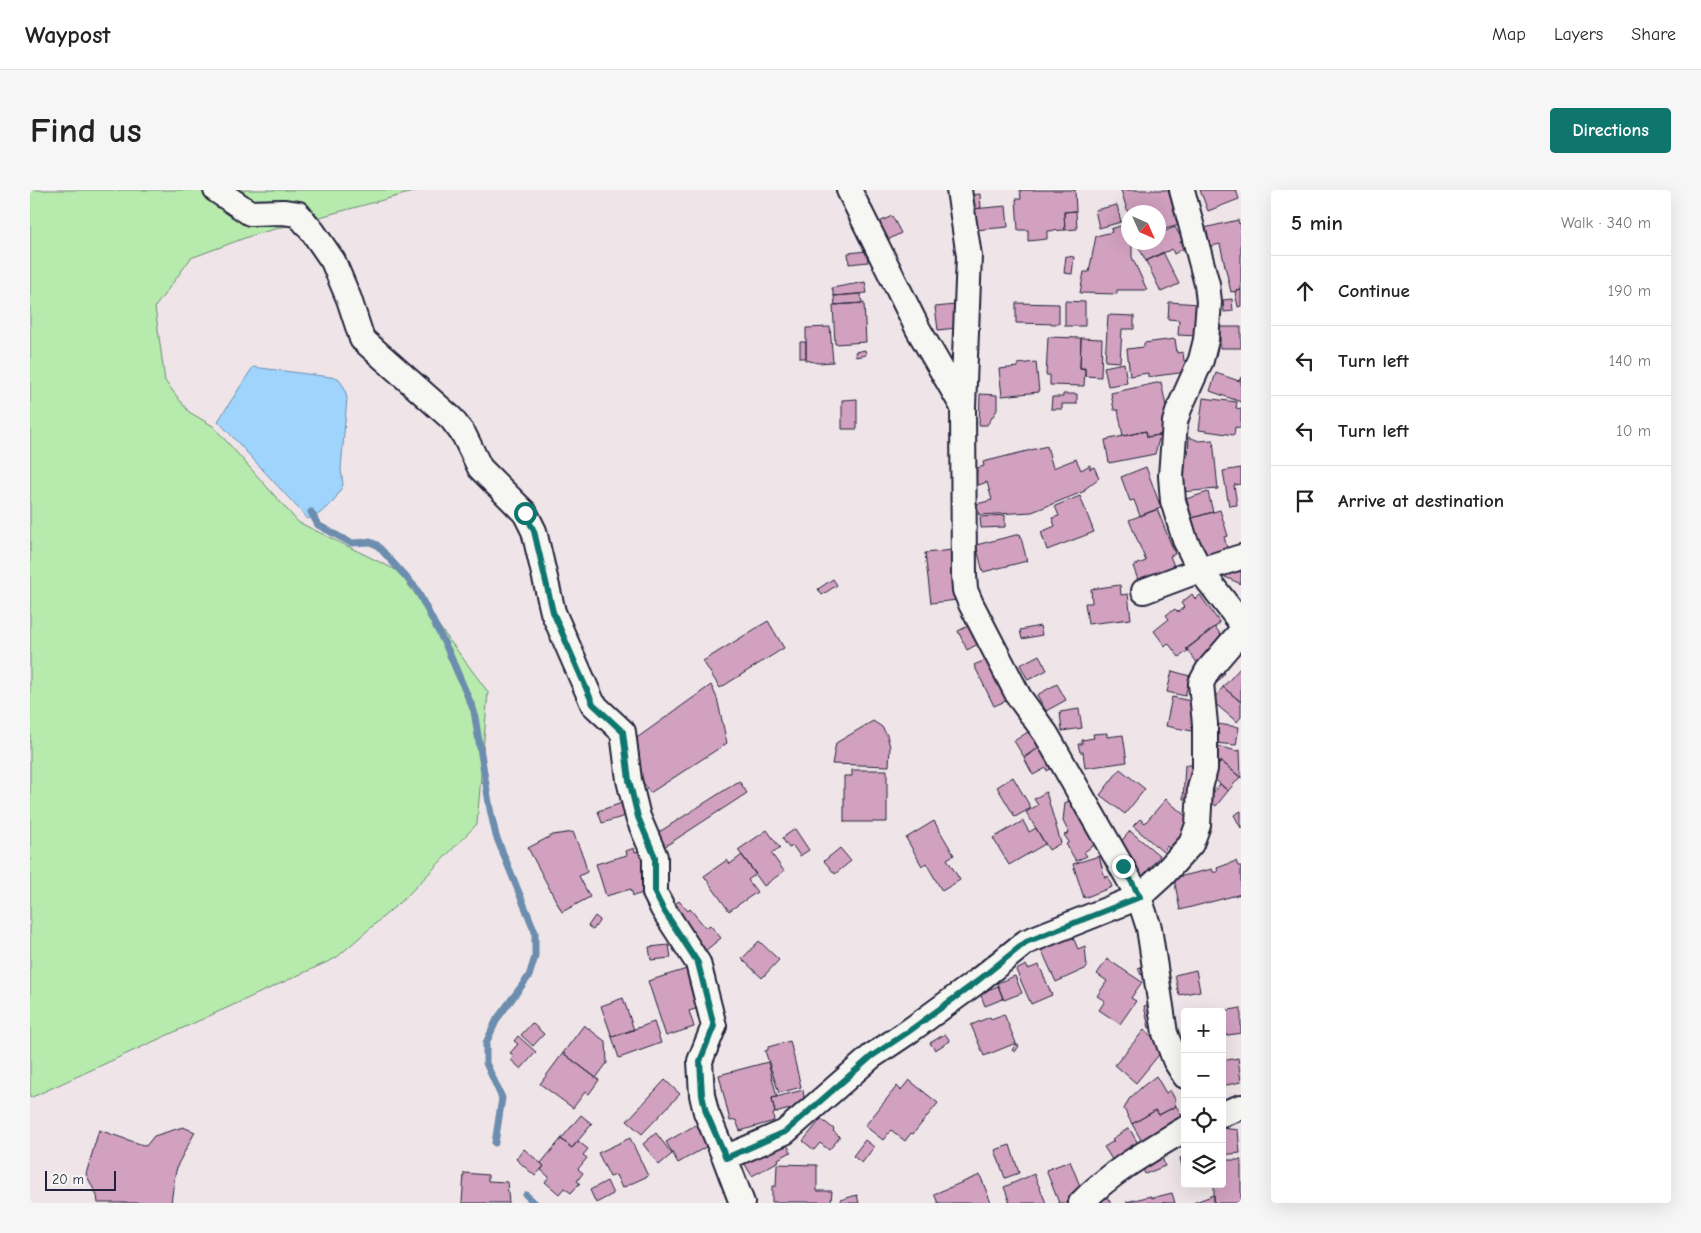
<!DOCTYPE html>
<html lang="en">
<head>
<meta charset="utf-8">
<style>
  body { margin:0; font-family:"Comic Neue",sans-serif; background:#f6f6f6; color:#222 }
  .controls { position:absolute; right:15px; bottom:15px; display:grid; overflow:hidden; border-radius:5px; box-shadow:0 5px 20px #0002 }
  .controls button { width:45px; height:45px; display:grid; place-items:center; padding:0; border:0; border-bottom:1px solid #e0e0e0; background:#fff; color:#222; font:25px sans-serif }
  .compass { position:absolute; left:1091px; top:15px; width:45px; height:45px; border-radius:50%; background:#fff; box-shadow:0 5px 20px #0002; rotate:135deg }
  .scale { position:absolute; left:15px; bottom:12px; width:71px; box-sizing:border-box; padding-left:5px; border:2px solid #22223b; border-top:0; font-size:14px; line-height:18px; white-space:nowrap; color:#22223b; -webkit-text-stroke:4px #f6f6f2; paint-order:stroke }
  .stop { position:absolute; width:15px; height:15px; margin:-11px; border:4px solid #0f766e; border-radius:50%; background:#fff }
  .stop.end { background:#0f766e; border-color:#fff; box-shadow:0 1px 5px #0008 }
  .list { margin:0; padding:0; list-style:none }
  h2 { display:flex; justify-content:space-between; align-items:center; height:65px; margin:0; padding:0 20px; font-size:21px }
  h2 small { font-size:16px; font-weight:400; color:#767676 }
  .list li { display:grid; grid-template-columns:32px 1fr auto; gap:15px; align-items:center; box-sizing:border-box; height:70px; padding:0 20px; border-top:1px solid #e0e0e0 }
  .list b { display:block; font-size:19px; white-space:nowrap }
  .list em { font-size:16px; font-style:normal; color:#767676 }
  .icon { flex:none; width:28px; height:28px; fill:none; stroke:currentColor; stroke-width:2; stroke-linecap:round; stroke-linejoin:round }
  .map { position:relative; flex:none; width:1211px; height:1013px; overflow:hidden; border-radius:5px }
  header { display:flex; align-items:center; gap:30px; box-sizing:border-box; height:70px; padding:0 25px; background:#fff; border-bottom:1px solid #e0e0e0 }
  header strong { font-size:24px }
  nav { display:flex; gap:28px; margin-inline-start:auto; font-size:18px }
  .intro { display:flex; align-items:center; justify-content:space-between; box-sizing:border-box; height:120px; padding:0 30px }
  h1 { margin:0; font-size:35px }
  .button { padding:12px 22px; border-radius:5px; background:#0f766e; color:#fff; font-size:18px; font-weight:700 }
  main { display:flex; gap:30px; padding:0 30px }
  aside { flex:1; background:#fff; border-radius:5px; box-shadow:0 5px 20px #0002 }
  .map>svg:first-child { display:block }
  .green { fill:#b6ebad; stroke:#6c8674 }
  .water { fill:#9fd4fd; stroke:#6d8daf }
  .lines { fill:none; stroke-linecap:round; stroke-linejoin:round }
  .stream { stroke:#6d8daf; stroke-width:7 }
  .building { fill:#d1a1bf; stroke:#22223b }
  .minor-casing { stroke:#22223b; stroke-width:28 }
  .minor { stroke:#f6f6f2; stroke-width:24 }
  .route { stroke:#0f766e; stroke-width:6 }
</style>
</head>
<body>
<header>
<strong>Waypost</strong>
<nav><a>Map</a><a>Layers</a><a>Share</a></nav>
</header>
<div class="intro"><h1>Find us</h1><a class="button">Directions</a></div>
<main>
<div class="map">
<svg width="1211" height="1013" viewBox="0 0 1211 1013">
  <rect width="100%" height="100%" fill="#efe5e8"/>
  <filter id="ink" filterUnits="userSpaceOnUse"><feTurbulence type="fractalNoise" baseFrequency=".02" numOctaves="2"/><feDisplacementMap in="SourceGraphic" scale="10" xChannelSelector="R" yChannelSelector="G"/><feConvolveMatrix kernelMatrix="1 2 1 2 8 2 1 2 1" color-interpolation-filters="sRGB"/></filter>
  <g filter="url(#ink)">
    <!-- green -->
    <path class="green" d="M 0,0 L 390,0 L 223,45 L 161,68 L 125,117 L 135,191 L 159,222 L 183,236 L 268,332 L 368,381 L 458,502 L 447,634 L 376,707 L 306,768 L 0,908 Z"/>
    <!-- water -->
    <path class="water" d="M 223,177 L 308,188 L 314,197 L 317,208 L 311,279 L 313,295 L 304,311 L 289,324 L 278,329 L 188,231 Z"/>
    <g class="lines">
      <!-- stream -->
      <path class="stream" d="M 281,322 L 288,335 L 321,353 L 340,352 L 347,355 L 386,398 L 417,458 L 444,521 L 460,619 L 466,646 L 505,742 L 505,767 L 499,786 L 467,829 L 456,853 L 456,873 L 472,908 L 465,953
        M 496,1005 L 505,1013"/>
    </g>
    <!-- building -->
    <path class="building" d="M 990,0 L 1045,0 L 1046,21 L 1034,22 L 1035,40 L 1017,41 L 1017,49 L 998,51 L 998,40 L 988,40 L 986,9 L 991,9 Z
      M 1091,0 L 1138,0 L 1149,35 L 1128,41 L 1128,22 L 1098,23 Z
      M 1170,0 L 1206,0 L 1209,9 L 1178,21 Z
      M 950,4 L 951,18 L 943,19 L 942,5 Z
      M 1087,15 L 1091,32 L 1069,38 L 1065,20 Z
      M 976,16 L 978,37 L 945,40 L 943,19 Z
      M 1046,21 L 1047,39 L 1035,40 L 1034,22 Z
      M 862,26 L 871,43 L 854,52 L 845,34 Z
      M 1208,30 L 1209,34 L 1211,33 L 1211,100 L 1201,102 L 1190,54 L 1178,57 L 1174,38 Z
      M 1093,35 L 1098,52 L 1102,52 L 1102,67 L 1117,100 L 1087,100 L 1087,104 L 1050,103 L 1054,82 L 1059,82 L 1066,46 L 1082,42 L 1081,39 Z
      M 1145,37 L 1153,51 L 1150,52 L 1153,59 L 1144,64 L 1142,59 L 1116,71 L 1107,54 L 1128,52 L 1128,44 Z
      M 837,61 L 838,72 L 819,74 L 818,63 Z
      M 1133,62 L 1149,94 L 1131,102 L 1116,71 Z
      M 1036,66 L 1044,67 L 1042,84 L 1034,83 Z
      M 835,92 L 837,103 L 804,106 L 802,98 Z
      M 1211,100 L 1211,116 L 1208,117 L 1205,102 Z
      M 831,104 L 832,113 L 805,115 L 804,106 Z
      M 1202,109 L 1203,121 L 1194,122 L 1193,110 Z
      M 1035,111 L 1055,112 L 1055,136 L 1035,136 Z
      M 1139,112 L 1170,114 L 1168,146 L 1148,145 L 1149,130 L 1138,129 Z
      M 834,113 L 836,152 L 805,154 L 803,115 Z
      M 986,113 L 1029,114 L 1029,134 L 986,133 Z
      M 925,115 L 927,138 L 908,140 L 905,117 Z
      M 1078,125 L 1104,126 L 1104,139 L 1092,139 L 1090,172 L 1075,171 Z
      M 800,137 L 803,172 L 788,173 L 776,170 L 776,138 Z
      M 1190,137 L 1211,137 L 1211,158 L 1190,158 Z
      M 1018,147 L 1051,148 L 1050,178 L 1055,179 L 1054,196 L 1020,195 L 1020,185 L 1016,185 Z
      M 1051,148 L 1072,149 L 1071,187 L 1055,186 L 1055,178 L 1050,178 Z
      M 1145,149 L 1147,163 L 1153,162 L 1154,171 L 1159,170 L 1157,182 L 1118,187 L 1118,183 L 1100,186 L 1097,159 L 1114,157 L 1114,153 Z
      M 770,152 L 776,152 L 776,168 L 770,168 Z
      M 835,160 L 836,165 L 826,167 L 825,162 Z
      M 1006,172 L 1009,202 L 972,206 L 969,179 L 988,177 L 988,174 Z
      M 1094,173 L 1097,193 L 1078,196 L 1074,177 Z
      M 1186,183 L 1209,191 L 1211,187 L 1211,212 L 1180,201 Z
      M 1131,192 L 1136,216 L 1142,215 L 1134,244 L 1117,247 L 1116,241 L 1093,246 L 1088,220 L 1084,220 L 1081,203 Z
      M 950,204 L 967,205 L 967,220 L 957,235 L 949,235 Z
      M 1033,204 L 1047,204 L 1047,214 L 1032,214 L 1032,219 L 1021,219 L 1022,207 L 1033,207 Z
      M 1173,208 L 1207,212 L 1206,218 L 1211,219 L 1211,238 L 1205,237 L 1204,245 L 1169,240 Z
      M 827,209 L 827,239 L 812,239 L 812,210 Z
      M 1116,241 L 1117,247 L 1130,245 L 1125,264 L 1079,273 L 1075,250 Z
      M 1159,247 L 1169,251 L 1183,250 L 1188,299 L 1150,302 L 1148,288 L 1154,287 L 1152,265 L 1158,265 Z
      M 1017,256 L 1023,278 L 1046,269 L 1051,280 L 1060,275 L 1060,279 L 1064,277 L 1069,288 L 1055,299 L 1055,301 L 1002,322 L 949,325 L 947,314 L 962,310 L 957,292 L 946,296 L 947,278 L 954,276 L 953,272 Z
      M 1116,277 L 1131,318 L 1110,326 L 1104,310 L 1100,311 L 1091,287 Z
      M 1211,278 L 1211,294 L 1204,295 L 1207,315 L 1199,316 L 1193,281 Z
      M 1178,302 L 1183,322 L 1162,328 L 1156,309 Z
      M 1050,306 L 1064,342 L 1017,360 L 1011,342 L 1025,336 L 1022,328 L 1029,326 L 1025,316 Z
      M 1127,319 L 1145,364 L 1140,366 L 1144,376 L 1108,390 L 1103,376 L 1116,371 L 1099,330 Z
      M 1190,320 L 1198,346 L 1194,347 L 1198,361 L 1173,369 L 1162,328 Z
      M 975,325 L 975,337 L 951,338 L 950,327 Z
      M 990,344 L 997,371 L 953,382 L 946,355 Z
      M 922,360 L 927,410 L 901,413 L 895,363 Z
      M 1211,374 L 1211,394 L 1195,387 L 1193,379 Z
      M 803,389 L 807,395 L 792,405 L 788,399 Z
      M 1090,395 L 1091,405 L 1098,404 L 1101,429 L 1058,434 L 1055,413 L 1062,413 L 1061,399 Z
      M 1162,404 L 1165,409 L 1170,405 L 1190,433 L 1156,459 L 1158,461 L 1149,467 L 1138,453 L 1135,456 L 1124,441 L 1139,429 L 1136,425 L 1145,419 L 1148,422 L 1154,417 L 1151,413 Z
      M 738,431 L 754,458 L 690,498 L 673,471 Z
      M 938,436 L 948,454 L 937,460 L 928,441 Z
      M 1010,436 L 1012,445 L 992,449 L 990,440 Z
      M 1185,437 L 1195,450 L 1171,478 L 1157,459 Z
      M 1009,465 L 1017,480 L 998,490 L 990,475 Z
      M 958,469 L 978,510 L 964,516 L 944,475 Z
      M 1211,477 L 1211,512 L 1193,497 Z
      M 1190,480 L 1195,483 L 1187,493 L 1183,490 Z
      M 1142,481 L 1160,486 L 1155,506 L 1137,502 Z
      M 1027,494 L 1036,510 L 1016,521 L 1007,505 Z
      M 681,495 L 687,508 L 697,553 L 620,603 L 606,581 L 604,550 Z
      M 1193,497 L 1211,512 L 1211,527 L 1207,532 L 1182,511 Z
      M 1142,507 L 1165,512 L 1166,524 L 1162,541 L 1136,536 Z
      M 1049,519 L 1052,538 L 1032,541 L 1030,522 Z
      M 843,531 L 852,537 L 857,545 L 860,557 L 859,576 L 802,574 L 806,553 Z
      M 1187,534 L 1209,537 L 1206,555 L 1184,553 Z
      M 1004,538 L 1012,555 L 994,567 L 984,551 Z
      M 1077,543 L 1077,547 L 1093,545 L 1097,572 L 1055,578 L 1053,562 L 1050,562 L 1048,554 L 1052,554 L 1052,550 L 1064,548 L 1063,544 Z
      M 1183,555 L 1207,561 L 1210,560 L 1211,588 L 1191,571 L 1188,576 Z
      M 1012,556 L 1025,576 L 1017,581 L 1016,578 L 1003,585 L 994,568 Z
      M 1191,571 L 1210,587 L 1198,601 L 1180,585 Z
      M 1155,575 L 1169,575 L 1167,611 L 1153,609 Z
      M 1090,579 L 1115,599 L 1095,624 L 1070,605 Z
      M 822,580 L 857,580 L 857,632 L 814,632 L 814,586 L 822,586 Z
      M 983,587 L 1001,618 L 985,627 L 967,597 Z
      M 709,591 L 717,603 L 634,657 L 626,644 Z
      M 1190,594 L 1198,601 L 1186,616 L 1178,610 Z
      M 1016,602 L 1031,653 L 1019,660 L 996,622 L 1008,615 L 1004,609 Z
      M 1044,608 L 1069,652 L 1054,662 L 1057,666 L 1046,671 L 1036,654 L 1039,652 L 1034,645 L 1039,643 L 1033,631 L 1035,613 Z
      M 1136,609 L 1161,631 L 1144,663 L 1137,656 L 1133,662 L 1103,636 L 1110,629 L 1115,633 Z
      M 595,612 L 599,625 L 572,633 L 568,621 Z
      M 1211,621 L 1211,638 L 1204,625 Z
      M 904,631 L 924,665 L 917,669 L 930,690 L 912,701 L 896,673 L 892,676 L 876,648 Z
      M 993,631 L 999,642 L 1006,638 L 1015,654 L 979,675 L 963,648 Z
      M 765,639 L 779,660 L 770,666 L 763,656 L 759,658 L 752,648 Z
      M 737,640 L 750,658 L 741,663 L 754,681 L 734,696 L 708,660 Z
      M 1100,641 L 1130,666 L 1110,689 L 1097,668 L 1100,664 L 1089,654 Z
      M 543,642 L 554,669 L 557,682 L 549,686 L 560,707 L 532,722 L 498,658 L 523,645 Z
      M 604,658 L 605,662 L 613,660 L 620,701 L 603,706 L 601,699 L 576,706 L 566,674 L 597,665 L 596,661 Z
      M 810,658 L 821,671 L 805,684 L 794,671 Z
      M 712,665 L 726,684 L 718,690 L 727,702 L 699,721 L 674,686 L 697,670 L 700,674 Z
      M 1069,666 L 1075,688 L 1078,686 L 1082,697 L 1054,708 L 1043,674 Z
      M 1206,671 L 1208,676 L 1211,676 L 1211,704 L 1150,720 L 1144,688 L 1182,679 L 1183,682 L 1188,682 L 1187,678 Z
      M 649,711 L 658,721 L 660,719 L 676,738 L 680,735 L 691,748 L 675,761 L 650,733 L 643,715 Z
      M 565,726 L 570,730 L 563,740 L 558,736 Z
      M 1042,745 L 1048,759 L 1055,756 L 1057,778 L 1026,792 L 1011,759 Z
      M 729,751 L 749,770 L 732,788 L 712,769 Z
      M 639,755 L 641,768 L 621,770 L 619,757 Z
      M 1077,769 L 1112,792 L 1101,808 L 1106,811 L 1090,834 L 1069,820 L 1075,811 L 1067,806 L 1077,791 L 1067,784 Z
      M 996,775 L 998,779 L 1009,775 L 1022,805 L 1001,814 L 986,780 Z
      M 1115,776 L 1117,782 L 1111,785 L 1108,778 Z
      M 663,777 L 675,816 L 659,821 L 664,837 L 636,846 L 618,791 Z
      M 1166,780 L 1170,801 L 1149,805 L 1145,785 Z
      M 985,786 L 992,803 L 974,810 L 967,793 Z
      M 968,796 L 973,809 L 955,816 L 950,803 Z
      M 593,808 L 604,840 L 582,847 L 571,816 Z
      M 1126,813 L 1131,835 L 1119,838 L 1114,816 Z
      M 1211,818 L 1211,843 L 1192,846 L 1192,822 L 1188,822 Z
      M 974,824 L 986,853 L 954,866 L 941,835 L 960,827 L 961,829 Z
      M 624,832 L 631,853 L 589,868 L 582,847 Z
      M 502,833 L 514,844 L 503,856 L 491,845 Z
      M 554,835 L 576,852 L 577,873 L 566,888 L 533,863 Z
      M 1114,840 L 1129,852 L 1126,855 L 1132,861 L 1106,893 L 1085,875 Z
      M 915,844 L 920,851 L 905,860 L 900,853 Z
      M 488,846 L 506,862 L 491,879 L 481,870 L 484,866 L 480,863 L 488,854 L 484,851 Z
      M 760,851 L 771,897 L 749,903 L 735,861 L 738,860 L 738,857 Z
      M 986,854 L 989,856 L 985,862 L 982,860 Z
      M 533,863 L 569,890 L 559,904 L 555,902 L 543,918 L 510,894 Z
      M 1208,868 L 1211,892 L 1192,896 L 1192,871 Z
      M 738,872 L 747,907 L 742,908 L 745,923 L 743,924 L 744,931 L 710,941 L 706,930 L 700,931 L 689,885 Z
      M 1126,886 L 1136,903 L 1140,900 L 1146,911 L 1144,911 L 1146,916 L 1129,925 L 1126,920 L 1102,934 L 1094,919 L 1099,909 L 1113,896 Z
      M 635,890 L 650,904 L 612,944 L 597,931 Z
      M 879,890 L 908,913 L 883,944 L 881,943 L 875,951 L 861,940 L 853,950 L 835,936 L 867,896 L 871,900 Z
      M 773,900 L 775,915 L 745,923 L 742,908 Z
      M 1146,916 L 1155,930 L 1114,955 L 1102,934 L 1126,920 L 1129,925 Z
      M 551,925 L 562,934 L 542,958 L 531,949 Z
      M 791,929 L 804,939 L 803,941 L 810,947 L 799,960 L 790,953 L 784,960 L 773,951 Z
      M 669,933 L 681,954 L 648,973 L 636,952 Z
      M 153,937 L 165,942 L 148,974 L 145,985 L 141,1013 L 68,1013 L 67,1006 L 56,984 L 69,940 L 116,956 L 124,946 Z
      M 1099,938 L 1109,955 L 1083,971 L 1074,957 L 1084,951 L 1082,949 Z
      M 1192,938 L 1208,940 L 1210,963 L 1192,965 Z
      M 626,943 L 642,964 L 629,975 L 613,954 Z
      M 600,948 L 618,986 L 592,998 L 586,985 L 580,987 L 568,963 Z
      M 531,949 L 542,958 L 548,951 L 558,959 L 553,965 L 557,968 L 548,979 L 553,983 L 547,991 L 550,993 L 541,1003 L 534,998 L 529,1004 L 515,992 L 519,987 L 511,980 L 514,976 L 511,973 Z
      M 754,949 L 761,962 L 748,969 L 749,971 L 722,986 L 713,971 Z
      M 835,950 L 844,957 L 832,973 L 823,966 Z
      M 980,955 L 989,983 L 975,988 L 965,960 Z
      M 494,959 L 514,976 L 505,986 L 486,969 Z
      M 1131,964 L 1135,976 L 1115,984 L 1110,972 Z
      M 1155,966 L 1155,981 L 1153,981 L 1150,968 Z
      M 1192,970 L 1211,970 L 1211,1013 L 1184,1013 L 1184,994 L 1192,994 Z
      M 1040,971 L 1050,996 L 1038,1013 L 1029,1013 L 1016,980 Z
      M 747,974 L 787,975 L 787,1001 L 802,1001 L 801,1012 L 742,1012 L 742,996 L 746,996 Z
      M 434,983 L 458,985 L 458,991 L 477,992 L 479,1013 L 432,1013 Z
      M 1004,984 L 1016,1013 L 980,1013 L 974,997 Z
      M 950,985 L 961,1013 L 908,1013 L 904,1004 Z
      M 577,991 L 583,1004 L 566,1013 L 560,1000 Z
      M 1142,1003 L 1145,1013 L 1096,1012 L 1121,1006 L 1122,1008 Z
      M 827,1005 L 829,1013 L 811,1013 L 810,1010 Z
      M 1184,1005 L 1184,1013 L 1163,1013 Z
      M 1076,1006 L 1081,1013 L 1067,1013 Z"/>
    <g class="lines">
      <defs>
        <path id="minor" d="M 186,0 L 220,23 L 253,22 L 268,24 L 283,42 L 303,71 L 319,109 L 332,149 L 421,228 L 434,245 L 450,278 L 495,323 L 504,341 L 523,422 L 563,514 L 593,542 L 599,590 L 608,627 L 625,667 L 625,703 L 633,719 L 668,773 L 684,836 L 670,871 L 672,905 L 676,922 L 695,968 L 712,1013
          M 819,0 L 888,139 L 933,217
          M 929,0 L 939,66 L 933,217 L 934,385 L 935,400 L 941,414 L 989,507 L 1016,544 L 1109,707 L 1119,738 L 1135,843 L 1145,870 L 1155,886
          M 1152,0 L 1177,94 L 1179,112 L 1176,150 L 1171,170 L 1149,219 L 1145,232 L 1141,286 L 1143,311 L 1155,350 L 1170,380 L 1211,433
          M 1114,401 L 1170,380 L 1211,367
          M 1192,924 L 1211,917
          M 695,968 L 755,942 L 842,866 L 878,842 L 945,793 L 996,752 L 1109,707 L 1132,686 L 1161,654 L 1168,635 L 1170,598 L 1175,579 L 1175,534 L 1171,493 L 1178,480 L 1208,445
          M 1051,1013 C 1081,982 1118,961 1155,939"/>
      </defs>
      <!-- minor casing -->
      <use href="#minor" class="minor-casing"/>
      <!-- minor -->
      <use href="#minor" class="minor"/>
    </g>
  </g>
  <g class="lines" filter="url(#ink)">
    <!-- route -->
    <path class="route" d="M 495,323 L 504,341 L 523,422 L 563,514 L 593,542 L 599,590 L 608,627 L 625,667 L 625,703 L 633,719 L 668,773 L 684,836 L 670,871 L 672,905 L 676,922 L 696,968 L 755,942 L 842,866 L 878,842 L 945,793 L 996,752 L 1110,707 L 1093,676"/>
  </g>
</svg>
<div class="controls">
<button>+</button>
<button>−</button>
<button><svg class="icon" aria-label="locate" viewBox="0 0 24 24"><circle cx="12" cy="12" r="6"/><path d="M12 2v4M12 18v4M2 12h4M18 12h4"/></svg></button>
<button><svg class="icon" aria-label="layers" viewBox="0 0 24 24"><path d="M12 4l9 5-9 5-9-5zM3 14l9 5 9-5"/></svg></button>
</div>
<svg class="compass" viewBox="-18 -18 36 36"><path d="M0-13l5 13h-10z" fill="#e53935"/><path d="M0 13l5-13h-10z" fill="#767676"/></svg>
<div class="scale">20 m</div>
<div class="stop" style="left:495px;top:323px"></div>
<div class="stop end" style="left:1093px;top:676px"></div>
</div>
<aside>
<h2>5 min<small>Walk · 340 m</small></h2>
<ul class="list">
<li><svg class="icon" aria-label="ahead" viewBox="0 0 24 24"><path d="M12 20V5M6 11l6-6 6 6"/></svg><div><b>Continue</b></div><em>190 m</em></li>
<li><svg class="icon" aria-label="left" viewBox="0 0 24 24"><path d="M17 20v-9H6M10 6l-5 5 5 5"/></svg><div><b>Turn left</b></div><em>140 m</em></li>
<li><svg class="icon" aria-label="left" viewBox="0 0 24 24"><path d="M17 20v-9H6M10 6l-5 5 5 5"/></svg><div><b>Turn left</b></div><em>10 m</em></li>
<li><svg class="icon" aria-label="arrive" viewBox="0 0 24 24"><path d="M6 21V4h12l-3 4 3 4H6"/></svg><div><b>Arrive at destination</b></div></li>
</ul>
</aside>
</main>
</body>
</html>
